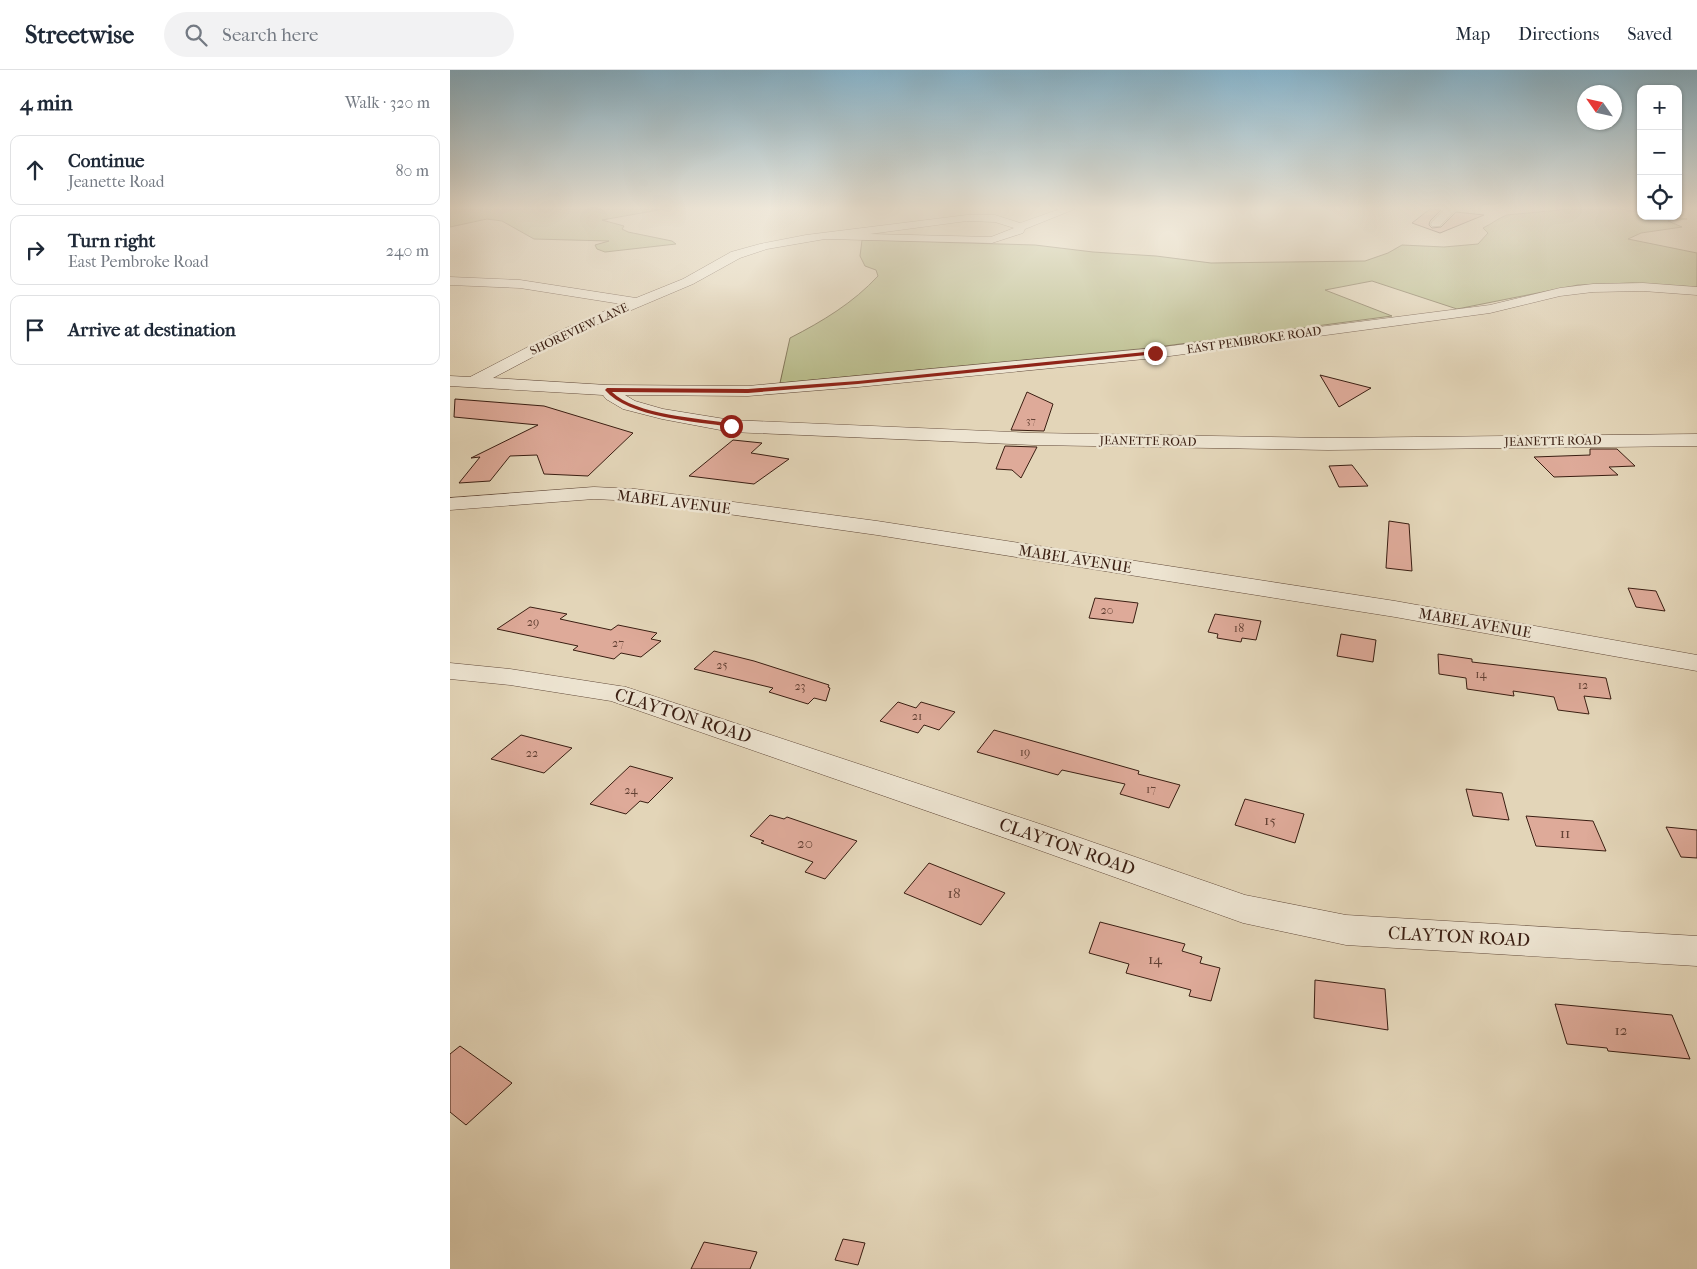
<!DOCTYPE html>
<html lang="en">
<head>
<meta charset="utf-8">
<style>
  body { margin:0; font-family:"IM FELL French Canon",serif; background:#f2f2f3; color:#1f2937 }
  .controls { position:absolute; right:15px; top:15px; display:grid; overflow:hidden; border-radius:10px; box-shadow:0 1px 4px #0004 }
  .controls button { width:45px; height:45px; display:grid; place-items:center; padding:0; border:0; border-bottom:1px solid #e0e1e3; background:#fff; color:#1f2937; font:25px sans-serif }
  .compass { position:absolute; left:1127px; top:15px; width:45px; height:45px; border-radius:50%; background:#fff; box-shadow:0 1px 4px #0004; rotate:304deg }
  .stop { position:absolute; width:15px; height:15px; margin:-11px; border:4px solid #8f2418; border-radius:50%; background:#fff }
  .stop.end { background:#8f2418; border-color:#fff; box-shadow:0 1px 5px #0008 }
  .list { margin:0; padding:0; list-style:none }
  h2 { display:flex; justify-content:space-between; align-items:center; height:65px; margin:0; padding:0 20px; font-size:21px }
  h2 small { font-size:16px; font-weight:400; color:#747a83 }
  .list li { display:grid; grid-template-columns:32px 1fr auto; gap:15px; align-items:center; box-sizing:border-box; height:70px; margin:0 10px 10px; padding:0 10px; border:1px solid #e0e1e3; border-radius:10px }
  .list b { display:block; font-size:19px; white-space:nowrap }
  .list p { margin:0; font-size:16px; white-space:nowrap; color:#747a83 }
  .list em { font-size:16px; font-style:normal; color:#747a83 }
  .icon { flex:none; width:28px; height:28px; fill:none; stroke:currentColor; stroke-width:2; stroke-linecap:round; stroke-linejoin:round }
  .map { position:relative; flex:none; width:1247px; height:1199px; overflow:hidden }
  header { display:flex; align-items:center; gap:30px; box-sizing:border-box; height:70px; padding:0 25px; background:#fff; border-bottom:1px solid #e0e1e3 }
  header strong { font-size:24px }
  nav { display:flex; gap:28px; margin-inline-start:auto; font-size:18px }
  .search { width:350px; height:45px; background:#f2f2f3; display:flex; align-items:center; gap:12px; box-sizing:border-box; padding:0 18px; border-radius:28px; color:#747a83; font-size:19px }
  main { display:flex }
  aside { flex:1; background:#fff }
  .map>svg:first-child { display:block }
  .green { fill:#b9bc8b; stroke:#7a6d4e }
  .building { fill:#deaa99; stroke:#3a1e12 }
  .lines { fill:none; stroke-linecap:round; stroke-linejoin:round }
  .minor-casing { stroke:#644c3c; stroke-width:1 }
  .minor { fill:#ede4d1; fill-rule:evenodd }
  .route { fill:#8f2418 }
  .labels { text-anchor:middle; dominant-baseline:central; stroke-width:5; stroke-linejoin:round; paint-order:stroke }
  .far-number-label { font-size:11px; fill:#634134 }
  .far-street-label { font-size:12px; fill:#3a1e12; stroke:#ede4d1 }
  .number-label { font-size:12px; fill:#634134 }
  .street-label { font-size:15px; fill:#3a1e12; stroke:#ede4d1 }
  .near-number-label { font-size:15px; fill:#634134 }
  .near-street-label { font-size:18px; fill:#3a1e12; stroke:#ede4d1 }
</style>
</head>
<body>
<header>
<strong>Streetwise</strong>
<div class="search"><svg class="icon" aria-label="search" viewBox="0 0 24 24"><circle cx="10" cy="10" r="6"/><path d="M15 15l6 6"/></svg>Search here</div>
<nav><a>Map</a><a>Directions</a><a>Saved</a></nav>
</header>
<main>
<aside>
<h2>4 min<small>Walk · 320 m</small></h2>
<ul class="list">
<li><svg class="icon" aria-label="ahead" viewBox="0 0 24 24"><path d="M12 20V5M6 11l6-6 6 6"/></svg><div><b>Continue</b><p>Jeanette Road</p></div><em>80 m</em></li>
<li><svg class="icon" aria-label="right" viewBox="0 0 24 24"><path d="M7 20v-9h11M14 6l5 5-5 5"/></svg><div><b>Turn right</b><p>East Pembroke Road</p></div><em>240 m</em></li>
<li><svg class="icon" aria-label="arrive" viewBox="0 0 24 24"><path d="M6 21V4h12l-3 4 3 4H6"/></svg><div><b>Arrive at destination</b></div></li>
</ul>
</aside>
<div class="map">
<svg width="1247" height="1199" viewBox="0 0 1247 1199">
  <rect width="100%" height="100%" fill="#e3d5b8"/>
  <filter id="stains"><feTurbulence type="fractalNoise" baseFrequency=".004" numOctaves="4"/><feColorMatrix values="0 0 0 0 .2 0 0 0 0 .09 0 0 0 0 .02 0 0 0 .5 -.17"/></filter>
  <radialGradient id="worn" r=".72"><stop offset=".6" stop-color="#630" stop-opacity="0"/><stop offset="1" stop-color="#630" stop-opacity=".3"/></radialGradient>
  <!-- green -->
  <path class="green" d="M 0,139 L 214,139 L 152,150 L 174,156 L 172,159 L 178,162 L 222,171 L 226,174 L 155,182 L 147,179 L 145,175 L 159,171 L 84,169 L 52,151 L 37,149 L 0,157 Z
    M 1120,139 L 1171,139 L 1191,143 L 1191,146 L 1214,146 L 1237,149 L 1218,151 L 1232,157 L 1191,163 L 1178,169 L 1247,183 L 1247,217 L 1182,213 L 1128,215 L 1007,239 L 922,211 L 875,220 L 942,246 L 700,278 L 330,313 L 340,268 C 373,251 403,233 428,206 L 426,200 L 415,196 L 410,186 L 412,170 L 585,175 L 643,182 L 706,186 L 761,193 L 915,191 L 938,183 L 952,175 L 994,177 L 1028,174 L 1038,163 L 1033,158 C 1042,154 1048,148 1057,145 Z"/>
  <!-- building -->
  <path class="building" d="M 980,139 L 991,140 L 980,151 L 979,155 L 982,158 L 991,157 L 1006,142 L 1034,145 L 990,163 L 962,153 Z
    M 870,305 L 921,318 L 889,337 Z
    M 577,322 L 603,334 L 594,361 L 561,360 Z
    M 5,329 L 94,336 L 183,363 L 138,406 L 94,404 L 87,385 L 60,386 L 40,411 L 9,413 L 30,387 L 21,388 L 88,355 L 4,347 Z
    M 283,370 L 312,373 L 301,383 L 339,389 L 304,414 L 239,406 Z
    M 555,376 L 587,377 L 571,408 L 562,400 L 546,399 Z
    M 1140,379 L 1167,379 L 1185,396 L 1159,397 L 1168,405 L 1104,407 L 1084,387 L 1140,385 Z
    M 902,395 L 918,416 L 889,417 L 879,396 Z
    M 939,451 L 959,454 L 962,501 L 936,498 Z
    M 1178,518 L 1206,521 L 1215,541 L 1186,537 Z
    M 645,528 L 688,533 L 683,553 L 639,548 Z
    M 80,537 L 117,544 L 110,549 L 161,560 L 168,555 L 207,563 L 201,569 L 211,571 L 191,587 L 171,583 L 164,589 L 123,580 L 128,576 L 47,559 Z
    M 765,544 L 811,551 L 806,570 L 792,568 L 791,572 L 767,568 L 768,564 L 758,562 Z
    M 891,564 L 926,570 L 923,592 L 887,586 Z
    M 264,581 L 304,591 L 379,615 L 378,617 L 380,618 L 376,631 L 364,628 L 358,634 L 319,622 L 323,618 L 244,599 Z
    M 988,584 L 1022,589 L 1022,592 L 1156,608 L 1161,629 L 1134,626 L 1139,644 L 1108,640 L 1104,627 L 1063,621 L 1064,626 L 1017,619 L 1016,608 L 989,604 Z
    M 448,632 L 466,638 L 471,632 L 505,642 L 489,660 L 474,655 L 468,663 L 430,651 Z
    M 544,660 L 689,701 L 688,704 L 730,715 L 719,738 L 670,724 L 675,714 L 612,700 L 608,705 L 527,682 Z
    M 71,665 L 122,678 L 94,703 L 41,689 Z
    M 180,696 L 223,708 L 198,733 L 190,731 L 176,744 L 140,734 Z
    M 1016,719 L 1052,723 L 1059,750 L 1023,746 Z
    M 795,729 L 854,744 L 845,773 L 785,755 Z
    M 320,745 L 334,749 L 337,747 L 407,771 L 375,809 L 355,802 L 363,792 L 311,773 L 314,771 L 300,766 Z
    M 1076,746 L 1143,751 L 1156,781 L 1086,776 Z
    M 1216,757 L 1247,760 L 1247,788 L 1231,787 Z
    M 479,793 L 489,797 L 555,823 L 531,855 L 454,823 Z
    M 650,852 L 735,874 L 732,881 L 752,887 L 750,893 L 770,898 L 761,931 L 739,926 L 741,920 L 676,903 L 679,894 L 639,883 Z
    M 865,910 L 935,919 L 938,960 L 864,948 Z
    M 1105,934 L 1222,945 L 1240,989 L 1158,981 L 1157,978 L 1117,974 Z
    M 10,976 L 62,1013 L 16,1055 L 0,1042 L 0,984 Z
    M 393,1169 L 415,1173 L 408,1195 L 385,1190 Z
    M 254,1172 L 307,1182 L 300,1199 L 241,1199 Z"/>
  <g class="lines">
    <defs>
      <path id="minor" d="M 610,139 L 625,139 L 575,159 L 573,163 L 542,173 L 375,169 L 317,179 L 290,188 L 243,214 L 132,261 L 43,308 L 157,315 L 298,316 L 705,278 L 1040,235 L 1110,218 L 1143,214 L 1193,213 L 1247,217 L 1247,225 L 1193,221 L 1143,222 L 1110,226 L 1040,243 L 705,288 L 408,317 L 298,326 L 175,325 L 185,331 L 213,339 L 281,350 L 584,363 L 878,368 L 1247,364 L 1247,376 L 878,380 L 584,375 L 281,362 L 212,349 L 173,339 L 156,329 L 153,325 L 0,316 L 0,306 L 20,307 L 107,262 L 171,234 L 70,218 L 0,215 L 0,207 L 70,210 L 186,228 L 233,209 L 281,182 L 310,174 L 356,165 L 517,145 L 545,145 L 570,153 ZM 517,151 L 545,152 L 564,158 L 541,167 L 420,164 Z
        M 995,139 L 1006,139 L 990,156 L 982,156 L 981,154 L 982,152 Z
        M 144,417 L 185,419 L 427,451 L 945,531 L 1247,585 L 1247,601 L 945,547 L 427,465 L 185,431 L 144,429 L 0,440 L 0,428 Z
        M 0,593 L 60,599 L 176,617 L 596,756 L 795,825 L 896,845 L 1247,866 L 1247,896 L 896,875 L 793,853 L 572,774 L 161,631 L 60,615 L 0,609 Z"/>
    </defs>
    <!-- minor casing -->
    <use href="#minor" class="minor-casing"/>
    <!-- minor -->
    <use href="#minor" class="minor"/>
  </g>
  <!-- sky -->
  <linearGradient id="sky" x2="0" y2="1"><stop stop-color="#87b6cf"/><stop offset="0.45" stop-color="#f2ecdf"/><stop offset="1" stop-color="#f2ecdf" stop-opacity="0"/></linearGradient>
  <rect width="1247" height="307" fill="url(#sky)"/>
  <!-- route -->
  <path class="route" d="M 705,281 L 707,284 L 408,314 L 298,323 L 162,322 C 185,345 250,348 283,354 L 281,357 C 245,351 179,348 155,320 L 157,318 L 298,319 L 408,311 Z"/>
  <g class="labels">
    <!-- far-number labels -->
    <g class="far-number-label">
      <text x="581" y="350">37</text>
    </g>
    <!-- far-street labels -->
    <g class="far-street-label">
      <text transform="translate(129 259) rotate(-25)">SHOREVIEW LANE</text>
      <text transform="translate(804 270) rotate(-8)">EAST PEMBROKE ROAD</text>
      <text transform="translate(698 371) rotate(1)">JEANETTE ROAD</text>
      <text transform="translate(1103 371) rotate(-1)">JEANETTE ROAD</text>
    </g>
    <!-- number labels -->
    <g class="number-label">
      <text x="657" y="540">20</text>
      <text x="83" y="552">29</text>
      <text x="789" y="558">18</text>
      <text x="168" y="573">27</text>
      <text x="272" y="595">25</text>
      <text x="1031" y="604">14</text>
      <text x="1133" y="615">12</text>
      <text x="350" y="616">23</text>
      <text x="467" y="646">21</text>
      <text x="575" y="682">19</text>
      <text x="82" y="683">22</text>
      <text x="701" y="719">17</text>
      <text x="181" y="720">24</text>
    </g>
    <!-- street labels -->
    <g class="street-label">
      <text transform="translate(224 432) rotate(7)">MABEL AVENUE</text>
      <text transform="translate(625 489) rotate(9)">MABEL AVENUE</text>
      <text transform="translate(1025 553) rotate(10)">MABEL AVENUE</text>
    </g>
    <!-- near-number labels -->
    <g class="near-number-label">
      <text x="820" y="750">15</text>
      <text x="1115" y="763">11</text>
      <text x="355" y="773">20</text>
      <text x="504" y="823">18</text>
      <text x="705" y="889">14</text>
      <text x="1171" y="960">12</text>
    </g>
    <!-- near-street labels -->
    <g class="near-street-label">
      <text transform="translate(233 646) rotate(18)">CLAYTON ROAD</text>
      <text transform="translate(617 777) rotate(19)">CLAYTON ROAD</text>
      <text transform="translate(1009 867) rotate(3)">CLAYTON ROAD</text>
    </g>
  </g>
  <rect width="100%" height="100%" filter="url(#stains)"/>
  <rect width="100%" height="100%" fill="url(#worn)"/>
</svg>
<div class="controls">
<button>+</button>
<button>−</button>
<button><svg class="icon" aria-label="locate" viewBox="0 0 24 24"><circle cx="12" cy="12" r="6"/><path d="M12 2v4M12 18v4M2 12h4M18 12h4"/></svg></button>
</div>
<svg class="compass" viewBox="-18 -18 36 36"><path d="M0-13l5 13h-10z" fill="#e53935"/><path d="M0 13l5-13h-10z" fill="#747a83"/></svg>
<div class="stop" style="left:281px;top:356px"></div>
<div class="stop end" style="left:705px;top:283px"></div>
</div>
</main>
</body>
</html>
